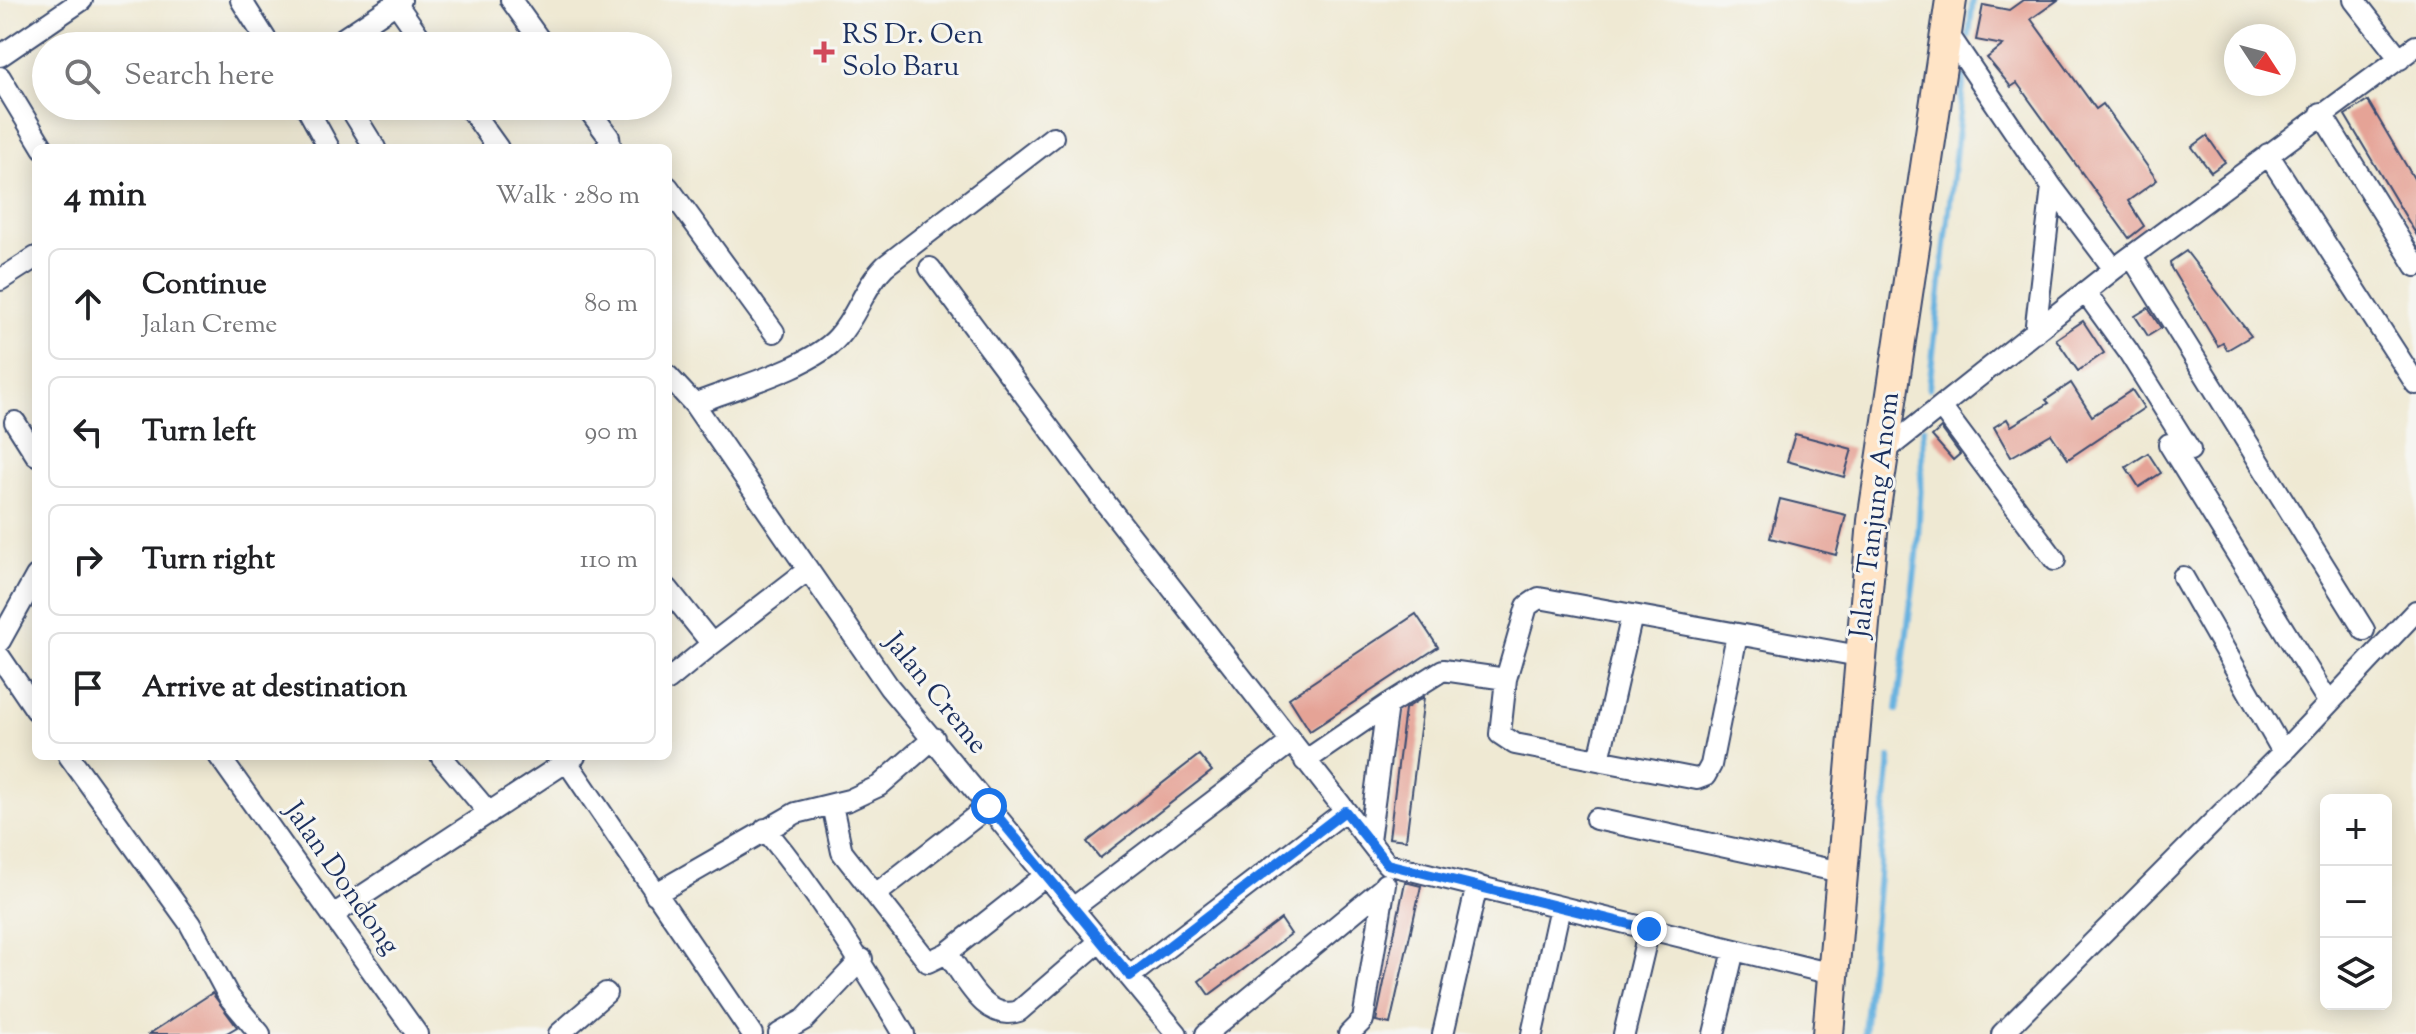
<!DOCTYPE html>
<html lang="en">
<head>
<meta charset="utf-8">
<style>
  body { margin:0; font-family:"Sorts Mill Goudy",serif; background:#f2f2f2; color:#202124 }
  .controls { position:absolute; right:24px; bottom:24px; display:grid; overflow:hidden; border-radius:12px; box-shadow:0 4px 20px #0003 }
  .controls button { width:72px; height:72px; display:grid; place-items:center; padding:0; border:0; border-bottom:2px solid #e0e0e0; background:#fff; color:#202124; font:40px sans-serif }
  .compass { position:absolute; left:2224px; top:24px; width:72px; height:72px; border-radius:50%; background:#fff; box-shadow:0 4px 20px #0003; rotate:126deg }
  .stop { position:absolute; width:24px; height:24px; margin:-18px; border:6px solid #1a73e8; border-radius:50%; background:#fff }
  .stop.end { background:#1a73e8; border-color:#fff; box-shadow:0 2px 8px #0008 }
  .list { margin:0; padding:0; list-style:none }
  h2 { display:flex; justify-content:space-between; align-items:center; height:104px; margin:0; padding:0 32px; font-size:34px }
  h2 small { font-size:26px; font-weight:400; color:#757577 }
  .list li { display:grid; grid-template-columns:52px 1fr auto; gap:24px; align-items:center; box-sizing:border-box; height:112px; margin:0 16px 16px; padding:0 16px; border:2px solid #e0e0e0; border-radius:12px }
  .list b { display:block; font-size:30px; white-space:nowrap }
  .list p { margin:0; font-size:26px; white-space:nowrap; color:#757577 }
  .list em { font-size:26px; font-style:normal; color:#757577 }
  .icon { flex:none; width:44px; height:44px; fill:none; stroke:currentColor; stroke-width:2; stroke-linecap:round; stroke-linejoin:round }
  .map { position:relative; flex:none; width:2416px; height:1034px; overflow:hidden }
  .search { position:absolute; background:#fff; box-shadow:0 4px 20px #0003; left:32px; top:32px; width:640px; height:88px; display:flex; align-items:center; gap:20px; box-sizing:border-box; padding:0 28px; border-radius:44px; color:#757577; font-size:30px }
  .panel { position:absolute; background:#fff; box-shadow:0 4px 20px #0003; left:32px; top:144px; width:640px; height:616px; border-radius:12px }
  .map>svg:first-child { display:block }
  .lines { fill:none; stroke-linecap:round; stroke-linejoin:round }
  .stream { stroke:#67b2e0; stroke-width:6 }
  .building { fill:#e5a396 }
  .street-casing { stroke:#3b4b70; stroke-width:24 }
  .secondary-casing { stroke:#3b4b70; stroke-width:34 }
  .street { stroke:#fff; stroke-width:20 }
  .secondary { stroke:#ffe4c6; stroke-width:30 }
  .route { stroke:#1a73e8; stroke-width:10 }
  .poi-dot { fill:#d1495b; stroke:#f6f6f2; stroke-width:3 }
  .labels { text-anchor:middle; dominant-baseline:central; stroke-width:6; stroke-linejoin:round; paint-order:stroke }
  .poi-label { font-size:28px; fill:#1b2f5e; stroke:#f6f6f2; text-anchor:start }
  .street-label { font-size:28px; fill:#1b2f5e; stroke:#f6f6f2 }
</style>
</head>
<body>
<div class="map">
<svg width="2416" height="1034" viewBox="0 0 2416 1034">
  <rect width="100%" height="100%" fill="#f6f6f2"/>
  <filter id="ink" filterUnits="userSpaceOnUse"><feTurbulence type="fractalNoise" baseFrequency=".0125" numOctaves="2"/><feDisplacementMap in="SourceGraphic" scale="16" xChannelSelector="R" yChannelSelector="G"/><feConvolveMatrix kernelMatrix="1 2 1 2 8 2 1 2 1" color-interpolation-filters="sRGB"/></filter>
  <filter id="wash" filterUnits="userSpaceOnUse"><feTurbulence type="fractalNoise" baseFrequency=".006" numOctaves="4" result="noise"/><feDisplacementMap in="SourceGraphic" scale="32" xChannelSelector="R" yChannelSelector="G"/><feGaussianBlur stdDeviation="1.8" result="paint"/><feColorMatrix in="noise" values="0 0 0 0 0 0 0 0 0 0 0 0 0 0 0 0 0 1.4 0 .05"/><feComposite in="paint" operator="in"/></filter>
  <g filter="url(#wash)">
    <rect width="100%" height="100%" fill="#efe9d3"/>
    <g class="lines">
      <!-- stream -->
      <path class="stream" d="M 1969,36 L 1973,0
        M 1929,388 L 1964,77
        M 1897,710 L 1917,555 L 1924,428
        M 1864,1034 L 1890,758"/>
    </g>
    <g id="blocks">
      <!-- building -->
      <path class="building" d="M 2023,0 L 2058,0 L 2031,19 L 2096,109 L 2103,104 L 2157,180 L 2128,201 L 2144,226 L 2129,238 L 2017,83 L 2011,87 L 1987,58 L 2003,45 L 1976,40 L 1983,5 L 2009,10 Z
        M 2368,101 L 2416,182 L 2416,234 L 2345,115 Z
        M 2207,136 L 2225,162 L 2211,172 L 2192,147 Z
        M 2186,251 L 2251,336 L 2227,350 L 2223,343 L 2218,346 L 2171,268 L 2170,262 Z
        M 2148,308 L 2161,328 L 2148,336 L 2135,316 Z
        M 2083,321 L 2104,353 L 2078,371 L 2056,339 Z
        M 2071,383 L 2092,416 L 2132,390 L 2144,408 L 2068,459 L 2051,434 L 2011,457 L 1994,427 L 2007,419 L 2011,426 L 2049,403 L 2046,400 Z
        M 1941,428 L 1960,454 L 1953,460 L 1932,436 Z
        M 1795,434 L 1852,449 L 1844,477 L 1787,461 Z
        M 2148,453 L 2161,473 L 2139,487 L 2126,467 Z
        M 1780,499 L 1846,515 L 1836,555 L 1770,538 Z
        M 1416,614 L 1438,647 L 1310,731 L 1289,698 Z
        M 1424,697 L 1406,840 L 1389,838 L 1405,709 Z
        M 1199,755 L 1212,771 L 1100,858 L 1087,842 Z
        M 1405,882 L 1421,886 L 1390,1024 L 1376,1021 Z
        M 1281,919 L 1291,934 L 1209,995 L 1199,981 Z
        M 212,993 L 237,1027 L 225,1034 L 149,1034 Z"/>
    </g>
  </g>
  <g filter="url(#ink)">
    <use href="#blocks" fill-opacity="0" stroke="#3b4b70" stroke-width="2"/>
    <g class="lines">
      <defs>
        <path id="street" d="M 241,0 L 270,46
          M 511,0 L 544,46
          M 2354,0 L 2400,59
          M 396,3 L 426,46
          M 1947,32 L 2052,187 L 2114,269
          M 332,46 L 401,0
          M 0,56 L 82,0
          M 0,77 L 43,148
          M 306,106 L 329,148
          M 349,106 L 375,148
          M 468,106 L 498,148
          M 586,106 L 609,137 L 610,145 L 606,148
          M 2321,113 L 2416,266
          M 2268,154 L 2416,384
          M 668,187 L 774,332
          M 2132,257 L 2364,630
          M 930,268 L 1100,496 L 1387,864 L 1832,974
          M 0,280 L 36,257
          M 2086,293 L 2128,351 L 2190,450
          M 2035,333 L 2052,187
          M 668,376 L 694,404 L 889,687 L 1177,1034
          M 694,404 C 733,388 811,368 838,337 C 857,316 864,287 885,266 L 1053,137
          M 1941,407 L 2055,560
          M 15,422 L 36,455
          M 2169,444 L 2329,703
          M 1881,454 L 2114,269 L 2416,46
          M 2183,577 L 2283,752
          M 668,589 L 712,644 L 668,680
          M 1737,635 L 1711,765 L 1705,776 L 1697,779 L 1515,744 L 1500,734 L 1506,679 L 1527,606 L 1539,598 L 1859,656
          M 0,641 L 36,576
          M 712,644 L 808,570
          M 0,657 L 36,710
          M 69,756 L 190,924 L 229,997 L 260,1034
          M 219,756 L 417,1034
          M 441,756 L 489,813
          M 563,756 L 752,1034
          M 1599,760 L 1632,615
          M 1305,761 L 1387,705
          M 832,805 L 842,852 L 928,962 L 947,953 L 1046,875
          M 1596,819 L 1841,872
          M 765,829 C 819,894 861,962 904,1034
          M 1369,841 L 1387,705 L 1443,670 L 1506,679
          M 655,894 L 796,813 L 849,800 L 879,786 L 934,738
          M 876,894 L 989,806
          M 1073,908 L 1290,743
          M 333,915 L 575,756
          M 947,953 C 965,977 985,1023 1019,1011 L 1100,941
          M 1130,976 L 1345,811
          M 559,1034 L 606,993
          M 779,1034 L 805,1019 L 862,959
          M 1206,1034 L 1384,887
          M 1349,1034 L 1363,1020 L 1385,884
          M 1443,1034 L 1477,885
          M 1532,1034 L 1560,907
          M 1624,1034 L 1649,929
          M 1714,1034 L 1734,950
          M 2002,1034 L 2283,752 L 2416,611"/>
        <path id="secondary" d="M 1828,1034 L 1873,521 L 1951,0"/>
      </defs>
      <!-- street casing -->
      <use href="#street" class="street-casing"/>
      <!-- secondary casing -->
      <use href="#secondary" class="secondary-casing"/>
      <!-- street -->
      <use href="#street" class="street"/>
      <!-- secondary -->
      <use href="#secondary" class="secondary"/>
    </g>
  </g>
  <g class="lines" filter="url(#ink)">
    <!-- route -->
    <path class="route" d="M 989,806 L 1130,976 L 1345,811 L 1387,864 L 1649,929"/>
  </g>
  <!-- markers -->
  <path class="poi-dot" d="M820 40h8v8h8v8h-8v8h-8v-8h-8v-8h8z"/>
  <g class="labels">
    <!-- poi labels -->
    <g class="poi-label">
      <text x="842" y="36">RS Dr. Oen<tspan x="842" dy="32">Solo Baru</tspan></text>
    </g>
    <!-- street labels -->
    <g class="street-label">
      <text transform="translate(1876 515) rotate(-83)">Jalan Tanjung Anom</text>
      <text transform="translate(935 694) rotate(51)">Jalan Creme</text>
      <text transform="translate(341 879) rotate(55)">Jalan Dondong</text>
    </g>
  </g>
</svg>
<div class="controls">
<button>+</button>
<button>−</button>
<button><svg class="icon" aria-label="layers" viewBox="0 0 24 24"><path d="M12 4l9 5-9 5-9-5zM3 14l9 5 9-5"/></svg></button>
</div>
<svg class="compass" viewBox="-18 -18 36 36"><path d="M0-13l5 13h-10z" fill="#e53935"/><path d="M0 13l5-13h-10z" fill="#757577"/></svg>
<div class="stop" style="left:989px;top:806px"></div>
<div class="stop end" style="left:1649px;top:929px"></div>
<div class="search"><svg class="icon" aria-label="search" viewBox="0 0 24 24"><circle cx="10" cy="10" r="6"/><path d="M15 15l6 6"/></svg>Search here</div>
<section class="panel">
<h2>4 min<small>Walk · 280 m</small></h2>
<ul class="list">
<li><svg class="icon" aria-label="ahead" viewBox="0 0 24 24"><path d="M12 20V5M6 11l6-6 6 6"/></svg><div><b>Continue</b><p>Jalan Creme</p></div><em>80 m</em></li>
<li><svg class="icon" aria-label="left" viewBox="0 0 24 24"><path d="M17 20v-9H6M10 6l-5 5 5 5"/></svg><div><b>Turn left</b></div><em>90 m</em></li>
<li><svg class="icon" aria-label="right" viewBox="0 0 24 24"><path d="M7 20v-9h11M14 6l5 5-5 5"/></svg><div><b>Turn right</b></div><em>110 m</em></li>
<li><svg class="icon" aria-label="arrive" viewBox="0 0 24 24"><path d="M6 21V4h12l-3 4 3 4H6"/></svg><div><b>Arrive at destination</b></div></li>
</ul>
</section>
</div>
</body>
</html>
